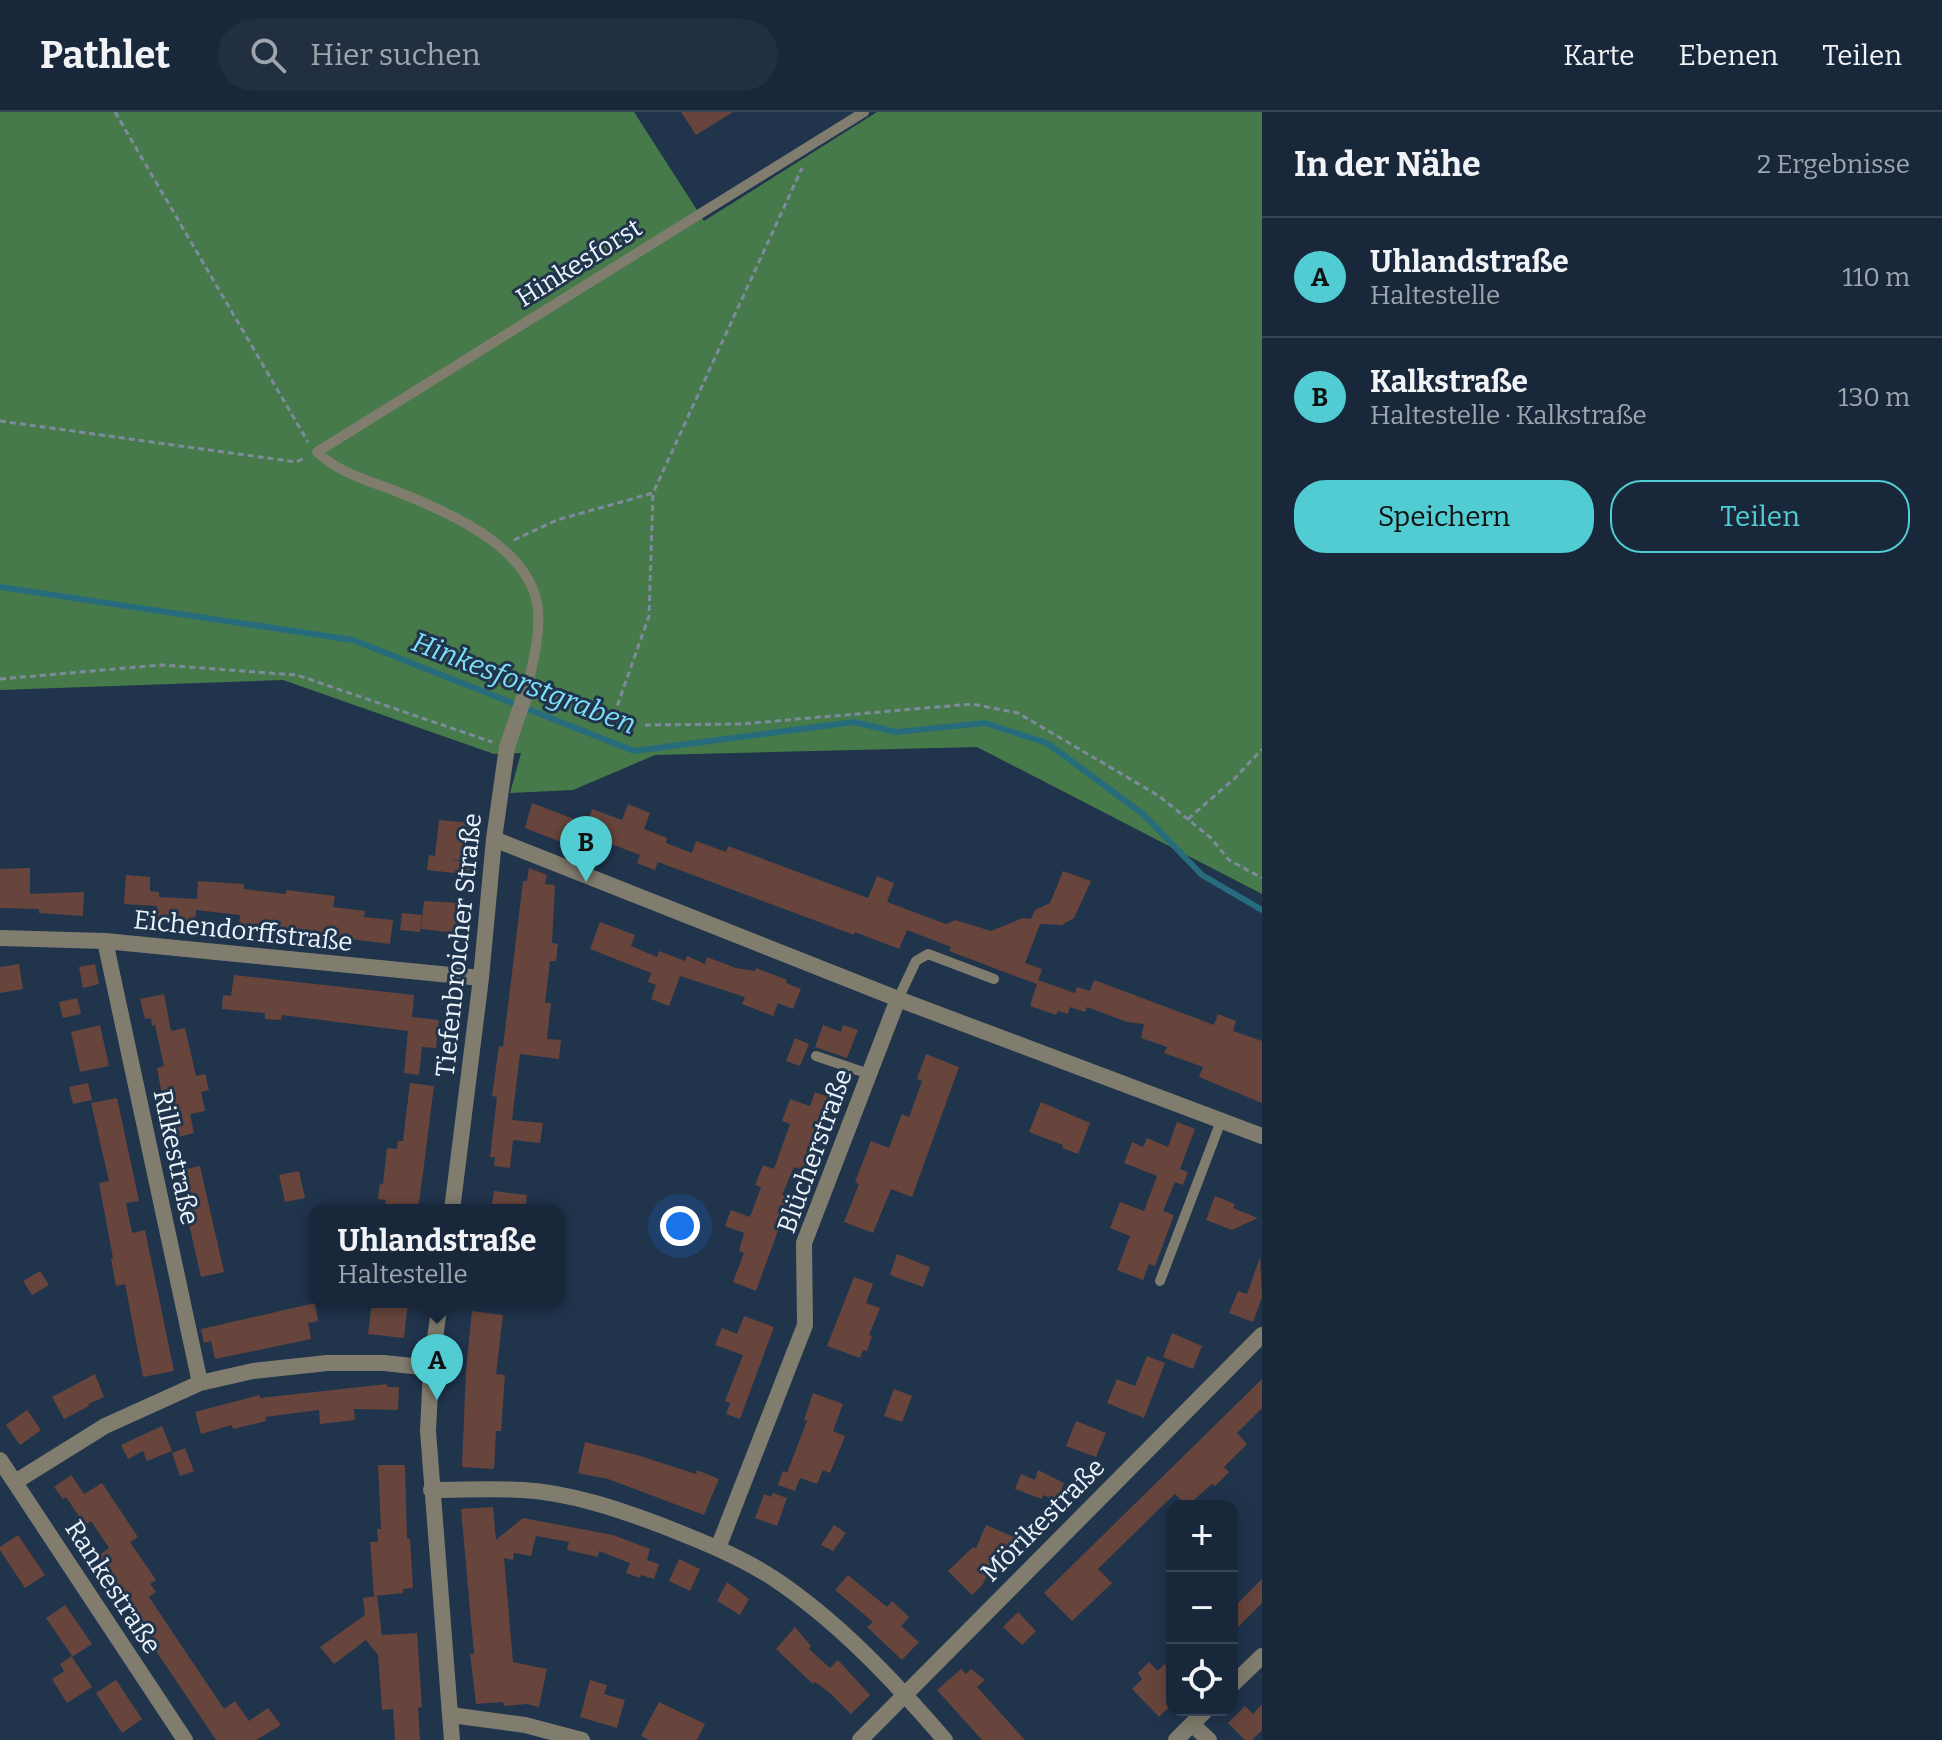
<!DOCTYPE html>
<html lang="de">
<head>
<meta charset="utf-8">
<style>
  body { margin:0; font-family:Bitter,serif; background:#212f41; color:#f1f3f6 }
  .controls { position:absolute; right:24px; bottom:24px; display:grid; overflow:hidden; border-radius:16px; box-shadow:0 4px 20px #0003 }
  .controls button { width:72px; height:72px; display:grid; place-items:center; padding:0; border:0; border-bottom:2px solid #364453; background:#182739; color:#f1f3f6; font:40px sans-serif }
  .you { position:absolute; left:680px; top:1114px; width:28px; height:28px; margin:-20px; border:6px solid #fff; border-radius:50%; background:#1a73e8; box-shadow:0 0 0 12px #1a73e833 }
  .badge { display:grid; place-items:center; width:52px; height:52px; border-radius:50%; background:#51ccd2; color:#111; font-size:26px; font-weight:700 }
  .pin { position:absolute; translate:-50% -66px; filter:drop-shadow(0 2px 4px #0008) }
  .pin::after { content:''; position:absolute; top:42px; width:28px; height:24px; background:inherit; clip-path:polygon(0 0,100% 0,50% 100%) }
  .popup { position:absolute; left:309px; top:1092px; width:256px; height:104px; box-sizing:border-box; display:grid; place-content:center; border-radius:16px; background:#182739; filter:drop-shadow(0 2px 6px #0005); font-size:26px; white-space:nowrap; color:#9fa5ae }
  .popup b { font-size:30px; color:#f1f3f6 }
  .popup::after { content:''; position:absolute; left:50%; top:100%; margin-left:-16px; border:16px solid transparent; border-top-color:#182739 }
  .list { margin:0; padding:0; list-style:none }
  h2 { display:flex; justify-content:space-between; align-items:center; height:104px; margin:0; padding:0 32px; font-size:34px }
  h2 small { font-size:26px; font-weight:400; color:#9fa5ae }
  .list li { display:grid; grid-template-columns:52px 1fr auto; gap:24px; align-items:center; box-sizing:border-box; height:120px; padding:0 32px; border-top:2px solid #364453 }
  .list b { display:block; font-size:30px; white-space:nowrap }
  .list p { margin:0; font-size:26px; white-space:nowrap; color:#9fa5ae }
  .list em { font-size:26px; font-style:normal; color:#9fa5ae }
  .actions { display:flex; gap:16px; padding:24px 32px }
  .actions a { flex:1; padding:18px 0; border:2px solid #51ccd2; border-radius:32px; text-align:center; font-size:28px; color:#51ccd2 }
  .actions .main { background:#51ccd2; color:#111 }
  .icon { flex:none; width:44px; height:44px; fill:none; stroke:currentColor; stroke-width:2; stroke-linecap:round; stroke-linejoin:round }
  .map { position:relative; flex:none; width:1262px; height:1628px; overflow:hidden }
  header { display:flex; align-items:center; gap:48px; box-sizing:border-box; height:112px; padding:0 40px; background:#182739; border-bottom:2px solid #364453 }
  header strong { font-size:38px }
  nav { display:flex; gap:44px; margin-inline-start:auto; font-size:28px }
  .search { width:560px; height:72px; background:#212f41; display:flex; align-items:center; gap:20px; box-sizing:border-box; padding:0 28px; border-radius:44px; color:#9fa5ae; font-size:30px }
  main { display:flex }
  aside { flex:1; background:#182739 }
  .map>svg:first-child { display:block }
  .forest { fill:#477a4a }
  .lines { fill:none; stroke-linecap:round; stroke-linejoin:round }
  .stream { stroke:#266c7d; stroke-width:6 }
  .building { fill:#67453c }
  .path { stroke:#7d8b9c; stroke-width:3; stroke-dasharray:6 4; stroke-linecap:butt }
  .service { stroke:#807d6e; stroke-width:10 }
  .minor { stroke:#807d6e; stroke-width:16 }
  .labels { text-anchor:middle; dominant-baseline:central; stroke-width:6; stroke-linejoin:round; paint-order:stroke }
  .street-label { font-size:26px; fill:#ebf3fc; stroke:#20344c }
  .water-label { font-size:28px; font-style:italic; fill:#80dff9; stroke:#20344c }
</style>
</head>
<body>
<header>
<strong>Pathlet</strong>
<div class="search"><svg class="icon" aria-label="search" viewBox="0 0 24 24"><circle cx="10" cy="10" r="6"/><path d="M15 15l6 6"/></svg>Hier suchen</div>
<nav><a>Karte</a><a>Ebenen</a><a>Teilen</a></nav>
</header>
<main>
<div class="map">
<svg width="1262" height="1628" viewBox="0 0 1262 1628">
  <rect width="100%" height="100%" fill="#20344c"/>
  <!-- forest -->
  <path class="forest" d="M 0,0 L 634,0 L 704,109 L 877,0 L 1262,0 L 1262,782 L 977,635 L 655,643 L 573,678 L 510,681 L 521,641 L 494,642 L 283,568 L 0,578 Z"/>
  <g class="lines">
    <!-- stream -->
    <path class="stream" d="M 0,475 L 353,528 L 634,639 L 854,610 L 896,620 L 985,611 L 1047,631 L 1143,702 L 1202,763 L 1262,798"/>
  </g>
  <!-- building -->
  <path class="building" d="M 681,0 L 733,0 L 696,23 Z
    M 532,691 L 587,712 L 592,697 L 622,708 L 628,692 L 650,701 L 644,717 L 667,726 L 666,731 L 692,741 L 696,729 L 726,740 L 728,734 L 868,786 L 877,764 L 894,771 L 887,790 L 946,812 L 955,808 L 991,819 L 1023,806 L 1031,807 L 1035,798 L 1050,791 L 1063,759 L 1091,769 L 1074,806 L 1062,813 L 1040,812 L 1025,851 L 1042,857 L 1037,872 L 949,839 L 951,835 L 907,818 L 899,837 L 855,820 L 854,823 L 658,750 L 655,758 L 637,751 L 640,743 L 585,722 L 579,737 L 525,716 Z
    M 439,708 L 473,711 L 469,749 L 449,747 L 475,752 L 473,763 L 427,758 L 429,743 L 435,744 Z
    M 30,756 L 30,782 L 84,780 L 83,804 L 39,801 L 39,797 L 0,796 L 0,757 Z
    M 529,756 L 547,763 L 545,772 L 555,773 L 552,831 L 558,832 L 556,849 L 550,849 L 545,891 L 551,891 L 547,927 L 561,928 L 559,947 L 520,942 L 512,1008 L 543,1011 L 540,1031 L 513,1028 L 510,1056 L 494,1054 L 495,1045 L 490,1045 L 497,985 L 492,984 L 499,934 L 503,935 L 523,769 L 527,769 Z
    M 126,763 L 150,765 L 150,779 L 159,780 L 159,785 L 197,787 L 195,812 L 156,809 L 157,794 L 124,792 Z
    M 198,769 L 244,772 L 244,777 L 286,782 L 286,778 L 335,784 L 333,795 L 365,799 L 364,805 L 393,808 L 390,832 L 239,813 L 240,803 L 196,798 Z
    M 424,789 L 460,791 L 457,821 L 421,817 Z
    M 402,801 L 422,803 L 420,820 L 400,818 Z
    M 600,810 L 635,823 L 631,834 L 657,845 L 659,839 L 685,849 L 687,844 L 705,852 L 707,845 L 736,856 L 755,859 L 756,856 L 787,868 L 786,871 L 801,877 L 793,897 L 778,891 L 773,904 L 742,892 L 745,885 L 680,864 L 669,894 L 651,887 L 656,873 L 648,870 L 651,861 L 590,837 Z
    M 19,852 L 23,877 L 0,881 L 0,855 Z
    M 95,852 L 99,872 L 83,876 L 79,855 Z
    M 234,863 L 414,883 L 412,905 L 439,908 L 436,936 L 422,935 L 419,963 L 404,961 L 408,919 L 282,903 L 281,908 L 265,907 L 265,901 L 222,897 L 223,883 L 231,884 Z
    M 1038,868 L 1075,881 L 1077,875 L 1090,879 L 1094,868 L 1214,913 L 1218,902 L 1236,909 L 1233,919 L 1262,929 L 1262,991 L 1199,965 L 1203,955 L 1164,941 L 1167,935 L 1141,926 L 1144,912 L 1127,910 L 1087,895 L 1085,900 L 1070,895 L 1068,902 L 1058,899 L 1056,903 L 1030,894 Z
    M 164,882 L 171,919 L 185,916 L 196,964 L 205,962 L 209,978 L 201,980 L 205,999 L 190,1002 L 194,1021 L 170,1027 L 157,956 L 164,954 L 155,913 L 152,914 L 151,906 L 145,907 L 140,887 Z
    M 77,886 L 81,902 L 63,906 L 59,890 Z
    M 100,913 L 109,954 L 80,960 L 71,920 Z
    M 823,913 L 841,920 L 843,913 L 858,918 L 847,946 L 815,935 Z
    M 795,926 L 809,932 L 800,954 L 786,949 Z
    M 926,942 L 959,955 L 912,1085 L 891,1077 L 873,1121 L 844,1110 L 859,1072 L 855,1070 L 871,1029 L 889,1036 L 902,1002 L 909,1005 L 922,969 L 917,967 Z
    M 88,971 L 92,988 L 73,992 L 69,975 Z
    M 410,971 L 434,974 L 420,1084 L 417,1098 L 385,1096 L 386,1088 L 378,1087 L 380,1071 L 383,1072 L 387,1036 L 397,1037 L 398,1029 L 403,1029 Z
    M 815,980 L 832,986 L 803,1058 L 794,1055 L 782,1083 L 790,1086 L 756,1179 L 733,1170 L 744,1141 L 739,1139 L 744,1121 L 725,1114 L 731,1098 L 750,1105 L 761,1075 L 755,1073 L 763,1053 L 774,1057 L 790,1012 L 782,1009 L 790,987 L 810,994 Z
    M 117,986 L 139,1089 L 126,1091 L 132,1121 L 145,1118 L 174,1259 L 143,1265 L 125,1172 L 116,1174 L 111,1147 L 113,1146 L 99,1071 L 109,1069 L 91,991 Z
    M 1041,990 L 1090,1011 L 1078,1042 L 1062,1036 L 1063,1033 L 1029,1020 Z
    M 1177,1010 L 1195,1017 L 1180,1057 L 1188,1060 L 1183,1073 L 1175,1070 L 1163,1099 L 1174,1103 L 1155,1154 L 1149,1152 L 1143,1168 L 1117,1158 L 1130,1124 L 1110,1116 L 1120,1090 L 1144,1099 L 1157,1064 L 1124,1051 L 1132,1030 L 1143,1035 L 1147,1026 L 1168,1035 Z
    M 200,1054 L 224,1160 L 201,1165 L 177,1059 Z
    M 299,1059 L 305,1086 L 285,1090 L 279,1063 Z
    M 494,1079 L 527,1083 L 525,1098 L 491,1098 Z
    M 1215,1084 L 1235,1092 L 1233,1096 L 1258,1106 L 1232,1118 L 1206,1108 Z
    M 897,1142 L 930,1155 L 923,1175 L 890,1163 Z
    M 1260,1145 L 1262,1185 L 1253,1210 L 1229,1201 L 1238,1179 L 1247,1182 Z
    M 40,1159 L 49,1173 L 32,1183 L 23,1169 Z
    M 854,1165 L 873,1172 L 866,1191 L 880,1196 L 869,1223 L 872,1224 L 867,1239 L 863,1238 L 860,1246 L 827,1234 Z
    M 372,1190 L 408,1190 L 404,1226 L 368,1222 Z
    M 315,1191 L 318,1209 L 308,1211 L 311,1227 L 215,1247 L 211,1229 L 204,1231 L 201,1217 Z
    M 472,1199 L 503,1203 L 496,1262 L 505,1263 L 501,1319 L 496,1319 L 494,1357 L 462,1355 L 466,1258 Z
    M 744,1204 L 774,1215 L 740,1307 L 726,1302 L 730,1291 L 725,1289 L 743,1243 L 715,1233 L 722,1216 L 737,1222 Z
    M 1172,1221 L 1202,1234 L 1193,1257 L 1163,1245 Z
    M 1147,1244 L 1165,1251 L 1144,1306 L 1107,1291 L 1117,1267 L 1135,1274 Z
    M 95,1262 L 104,1285 L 88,1292 L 89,1294 L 64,1307 L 52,1285 Z
    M 1262,1267 L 1262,1296 L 1237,1321 L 1247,1332 L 1224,1355 L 1229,1360 L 1215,1374 L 1212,1372 L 1187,1394 L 1175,1382 L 1155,1401 L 1098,1457 L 1112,1471 L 1072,1509 L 1044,1481 Z
    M 387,1272 L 387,1275 L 399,1275 L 398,1298 L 354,1297 L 355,1308 L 320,1312 L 319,1298 L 265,1305 L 266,1309 L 233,1317 L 232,1313 L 201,1322 L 195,1300 L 260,1283 L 260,1286 Z
    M 894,1277 L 912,1284 L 902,1310 L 884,1304 Z
    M 813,1281 L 843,1292 L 833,1319 L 845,1324 L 830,1361 L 823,1358 L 817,1372 L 800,1366 L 795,1379 L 778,1373 L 783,1359 L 799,1365 L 787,1361 L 807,1309 L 804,1308 Z
    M 27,1298 L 41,1318 L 20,1333 L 6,1313 Z
    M 1076,1309 L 1106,1321 L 1096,1345 L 1066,1334 Z
    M 162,1314 L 172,1339 L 147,1349 L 143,1339 L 128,1347 L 121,1333 Z
    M 585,1330 L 637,1343 L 696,1362 L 697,1358 L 719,1367 L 704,1403 L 608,1367 L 578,1361 Z
    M 185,1336 L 194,1359 L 180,1364 L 172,1341 Z
    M 378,1353 L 405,1353 L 407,1427 L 410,1427 L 413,1476 L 403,1477 L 403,1481 L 374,1484 L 370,1430 L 378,1430 L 377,1417 L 381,1417 Z
    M 1038,1358 L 1064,1371 L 1057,1389 L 1043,1383 L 1042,1387 L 1015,1377 L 1021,1362 L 1035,1368 Z
    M 71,1363 L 84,1382 L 102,1371 L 138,1425 L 130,1430 L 156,1468 L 150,1472 L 156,1480 L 149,1485 L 224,1597 L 235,1589 L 249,1609 L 268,1596 L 281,1613 L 256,1628 L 216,1628 L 94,1447 L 109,1436 L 91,1409 L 85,1413 L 66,1385 L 63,1387 L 54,1375 Z
    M 773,1381 L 787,1386 L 777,1414 L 755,1406 L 764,1382 L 771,1385 Z
    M 493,1395 L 496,1428 L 523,1406 L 613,1423 L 650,1437 L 647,1448 L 659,1452 L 654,1467 L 641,1463 L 640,1466 L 626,1461 L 630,1451 L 599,1439 L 598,1445 L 567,1438 L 569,1430 L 536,1424 L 531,1444 L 514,1441 L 513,1448 L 504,1446 L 513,1550 L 547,1557 L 539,1595 L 527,1592 L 504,1594 L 503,1590 L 476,1592 L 470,1542 L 474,1542 L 461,1397 Z
    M 834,1413 L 846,1421 L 833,1439 L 821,1433 Z
    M 986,1413 L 1014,1425 L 1005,1444 L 996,1440 L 983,1472 L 972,1483 L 948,1459 L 973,1435 L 976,1436 Z
    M 18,1423 L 45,1463 L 25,1476 L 0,1438 L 0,1435 Z
    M 679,1447 L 700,1457 L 690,1479 L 669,1469 Z
    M 848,1463 L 887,1495 L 892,1489 L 909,1505 L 901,1514 L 919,1530 L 902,1548 L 867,1515 L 873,1510 L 835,1478 Z
    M 1262,1467 L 1262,1491 L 1232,1521 L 1232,1497 Z
    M 727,1470 L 749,1487 L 740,1503 L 717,1489 Z
    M 377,1484 L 382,1523 L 417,1521 L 422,1595 L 418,1596 L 420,1628 L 395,1628 L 393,1597 L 382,1598 L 378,1543 L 366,1528 L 334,1552 L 320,1535 L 365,1503 L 363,1486 Z
    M 65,1493 L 92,1532 L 72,1545 L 92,1575 L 67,1591 L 52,1567 L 64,1559 L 60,1552 L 72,1544 L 46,1506 Z
    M 1018,1500 L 1036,1519 L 1022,1533 L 1003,1515 Z
    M 795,1515 L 811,1534 L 809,1537 L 830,1556 L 838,1548 L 870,1583 L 851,1602 L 830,1581 L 815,1570 L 813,1572 L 776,1537 Z
    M 1149,1550 L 1158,1559 L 1164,1552 L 1172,1560 L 1172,1592 L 1159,1605 L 1132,1577 L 1142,1567 L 1138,1561 Z
    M 961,1557 L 966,1562 L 971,1557 L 985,1568 L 977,1575 L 1025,1628 L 982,1628 L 937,1578 Z
    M 116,1568 L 142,1607 L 122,1621 L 96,1581 Z
    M 590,1568 L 607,1573 L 604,1582 L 625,1588 L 617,1616 L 580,1605 Z
    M 659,1590 L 705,1612 L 697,1628 L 650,1628 L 641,1624 Z
    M 1262,1592 L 1262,1618 L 1252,1628 L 1245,1628 L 1228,1611 L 1245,1594 L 1253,1602 Z"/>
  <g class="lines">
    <!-- path -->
    <path class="path" d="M 115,0 L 308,330
      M 0,309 L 296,350 L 304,346
      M 514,428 L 557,408 L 653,381 L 802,56
      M 0,567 L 161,553 L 297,563 L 492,630
      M 614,603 L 649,504 L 653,381
      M 645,613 L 741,612 L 972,592 L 1018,601 L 1159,684 L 1211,726 L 1229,748 L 1262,766
      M 1188,707 L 1234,667 L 1262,637"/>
    <!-- service -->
    <path class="service" d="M 527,577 C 533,550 540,525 538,498 C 532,434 444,398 393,378 C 366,368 338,360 317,340 L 864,0
      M 898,887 L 916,849 L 928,842 L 994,867
      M 816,944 L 869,962
      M 1160,1169 L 1221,1009"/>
    <!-- minor -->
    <path class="minor" d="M 494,727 L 898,887 L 1262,1024
      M 0,826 L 105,829 L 481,866
      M 105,829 L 200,1271
      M 452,1098 L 481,866 L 494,727 L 507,635 L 527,577
      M 440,1190 L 431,1256 L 428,1319 L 452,1628
      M 0,1348 L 185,1628
      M 15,1370 L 105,1314 L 200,1271 L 253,1259 L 327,1251 L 384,1251 L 431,1256
      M 431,1378 C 462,1378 492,1376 523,1378 C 571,1381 618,1397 663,1414 C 701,1429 739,1444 773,1466 C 838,1509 894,1569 945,1628
      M 718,1436 L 805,1213 L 804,1131 L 898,887
      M 1232,1573 L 1262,1544
      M 451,1603 L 525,1613 L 582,1628
      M 1192,1612 L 1209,1628
      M 860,1628 L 1262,1223
      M 1176,1628 L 1206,1598"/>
  </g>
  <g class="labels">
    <!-- street labels -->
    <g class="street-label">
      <text transform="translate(579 151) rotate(-32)">Hinkesforst</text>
      <text transform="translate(243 819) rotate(6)">Eichendorffstraße</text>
      <text transform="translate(459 833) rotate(-84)">Tiefenbroicher Straße</text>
      <text transform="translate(815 1039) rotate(-70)">Blücherstraße</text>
      <text transform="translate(176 1045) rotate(78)">Rilkestraße</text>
      <text transform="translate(1043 1408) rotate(-45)">Mörikestraße</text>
      <text transform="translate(113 1475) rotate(57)">Rankestraße</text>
    </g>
    <!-- water labels -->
    <g class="water-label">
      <text transform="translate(524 571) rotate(21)">Hinkesforstgraben</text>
    </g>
  </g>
</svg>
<div class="controls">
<button>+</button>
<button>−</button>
<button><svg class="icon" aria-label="locate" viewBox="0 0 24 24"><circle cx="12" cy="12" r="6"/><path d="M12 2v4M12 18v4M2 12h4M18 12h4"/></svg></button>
</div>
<div class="you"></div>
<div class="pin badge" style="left:437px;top:1288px">A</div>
<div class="popup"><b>Uhlandstraße</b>Haltestelle</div>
<div class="pin badge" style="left:586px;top:770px">B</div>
</div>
<aside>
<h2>In der Nähe<small>2 Ergebnisse</small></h2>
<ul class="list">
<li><span class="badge">A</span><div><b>Uhlandstraße</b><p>Haltestelle</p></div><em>110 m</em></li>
<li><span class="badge">B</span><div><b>Kalkstraße</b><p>Haltestelle · Kalkstraße</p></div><em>130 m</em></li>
</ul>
<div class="actions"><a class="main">Speichern</a><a>Teilen</a></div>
</aside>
</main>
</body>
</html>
